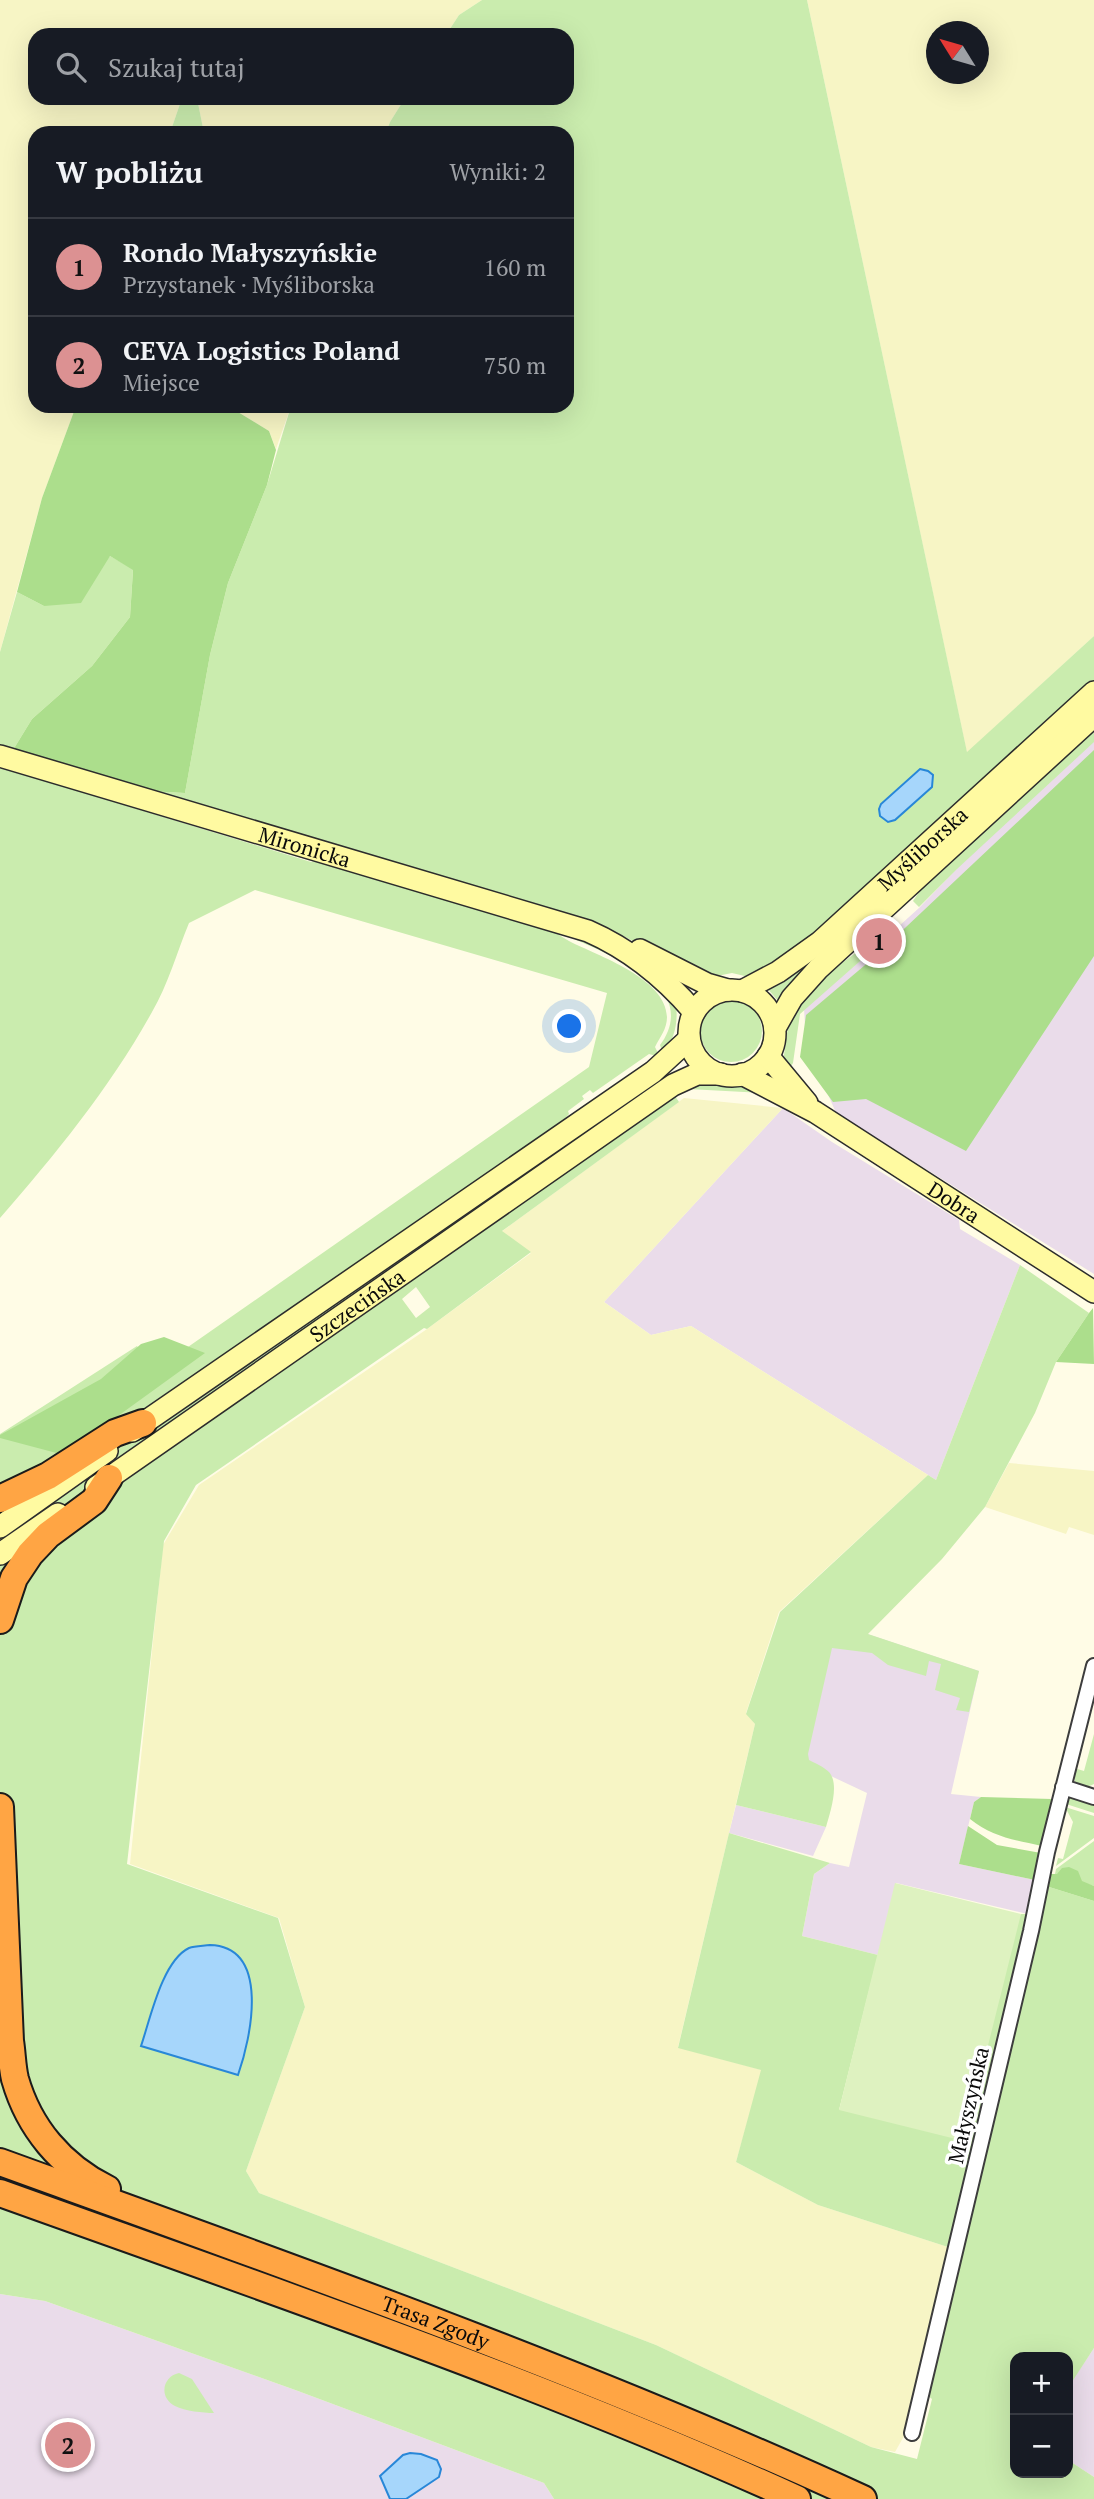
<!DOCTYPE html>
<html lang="pl">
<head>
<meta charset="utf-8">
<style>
  body { margin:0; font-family:"PT Serif",serif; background:#242831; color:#f1f3f6 }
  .controls { position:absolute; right:21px; bottom:21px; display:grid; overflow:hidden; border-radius:14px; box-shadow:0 7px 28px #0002 }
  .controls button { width:63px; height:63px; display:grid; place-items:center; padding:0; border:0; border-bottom:2px solid #363941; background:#171b24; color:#f1f3f6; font:35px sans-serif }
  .compass { position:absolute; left:926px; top:21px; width:63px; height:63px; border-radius:50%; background:#171b24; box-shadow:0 7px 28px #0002; rotate:307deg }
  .you { position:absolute; left:570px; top:1027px; width:24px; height:24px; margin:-18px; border:5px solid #fff; border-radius:50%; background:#1a73e8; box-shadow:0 0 0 10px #1a73e833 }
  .badge { display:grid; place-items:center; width:46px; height:46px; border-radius:50%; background:#dc9192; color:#111; font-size:23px; font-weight:700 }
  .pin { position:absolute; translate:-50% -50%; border:4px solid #fff; box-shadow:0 2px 7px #0006 }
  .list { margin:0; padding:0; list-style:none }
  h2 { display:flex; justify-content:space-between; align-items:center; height:91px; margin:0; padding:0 28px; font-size:30px }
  h2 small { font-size:23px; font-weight:400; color:#9ea1a6 }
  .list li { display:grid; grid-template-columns:46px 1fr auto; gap:21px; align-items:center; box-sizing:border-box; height:98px; padding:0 28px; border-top:2px solid #363941 }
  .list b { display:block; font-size:26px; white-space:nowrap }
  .list p { margin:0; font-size:23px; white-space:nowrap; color:#9ea1a6 }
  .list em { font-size:23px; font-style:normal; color:#9ea1a6 }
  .icon { flex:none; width:38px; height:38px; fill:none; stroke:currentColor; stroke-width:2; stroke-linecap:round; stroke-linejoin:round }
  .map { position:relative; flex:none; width:1094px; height:2499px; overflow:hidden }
  .search { position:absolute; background:#171b24; box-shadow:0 7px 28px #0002; left:28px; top:28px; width:546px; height:77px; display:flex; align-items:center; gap:18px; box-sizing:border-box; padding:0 24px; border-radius:21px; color:#9ea1a6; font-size:26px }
  .panel { position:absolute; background:#171b24; box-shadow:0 7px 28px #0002; left:28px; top:126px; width:546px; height:287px; border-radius:21px }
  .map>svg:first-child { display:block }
  .industrial { fill:#eadcea }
  .farmland { fill:#f7f5c5; fill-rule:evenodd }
  .green { fill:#caecae; fill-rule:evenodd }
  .forest { fill:#acde8c }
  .pitch { fill:#def2c0 }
  .water { fill:#a6d6fb; stroke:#2887d8; stroke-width:2 }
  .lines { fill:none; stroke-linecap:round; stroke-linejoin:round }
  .street-casing { stroke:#3d3d3d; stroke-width:18 }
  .secondary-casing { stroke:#2c2c2c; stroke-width:24 }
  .highway-casing { stroke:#1b1b1b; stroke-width:30 }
  .street { stroke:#fff; stroke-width:14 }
  .secondary { stroke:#fffaa1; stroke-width:21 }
  .highway { stroke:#ffa544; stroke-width:26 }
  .labels { text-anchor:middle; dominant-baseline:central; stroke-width:7; stroke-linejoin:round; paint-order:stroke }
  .street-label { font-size:21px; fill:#0a0a0a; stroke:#fff }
</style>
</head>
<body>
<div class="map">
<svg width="1094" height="2499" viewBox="0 0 1094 2499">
  <rect width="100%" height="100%" fill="#fffce6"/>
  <!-- industrial -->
  <path class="industrial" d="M 1094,726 L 1094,1274 L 836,1113 L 806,1043 L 804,1008 L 867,955 L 919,908 Z
    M 783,1108 L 832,1142 L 959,1220 L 960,1229 L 1020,1265 L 936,1480 L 691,1326 L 651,1335 L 604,1302 Z
    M 831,1622 L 979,1671 L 951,1794 L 981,1797 L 974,1802 L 959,1864 L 1035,1880 L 1028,1914 L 896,1883 L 878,1955 L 802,1936 L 814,1874 L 830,1863 L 849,1867 L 867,1793 L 801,1762 Z
    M 736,1805 L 826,1827 L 813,1856 L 729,1833 Z
    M 0,2294 L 45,2301 L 298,2391 L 544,2483 L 554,2499 L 0,2499 Z
    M 1094,2348 L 1094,2477 L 1068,2460 L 1068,2387 Z"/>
  <!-- farmland -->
  <path class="farmland" d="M 0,0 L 482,0 L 459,15 L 446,35 L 35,35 L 35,98 L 182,98 L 170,133 L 35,133 L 35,406 L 76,406 L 42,498 L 0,652 Z
    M 807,0 L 1094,0 L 1094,636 L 967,753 ZM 936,32 L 978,32 L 978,74 L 936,74 Z
    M 197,98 L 405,98 L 390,122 L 386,133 L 204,133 Z
    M 228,406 L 291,406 L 276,449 L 269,431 Z
    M 684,1098 L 783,1108 L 604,1302 L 651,1335 L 691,1326 L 928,1475 L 779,1612 L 746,1713 L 755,1724 L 678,2047 L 762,2070 L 736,2162 L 818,2205 L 951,2248 L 908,2429 L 895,2452 L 871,2447 L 656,2345 L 259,2193 L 246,2171 L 305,2007 L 279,1918 L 130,1864 L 163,1545 L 199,1485 L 427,1329 L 531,1253 L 501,1232 Z
    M 1009,1463 L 1094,1471 L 1094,1535 L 1069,1527 L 1066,1534 L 985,1507 Z"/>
  <!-- green -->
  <path class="green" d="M 482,0 L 807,0 L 967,752 L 1094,636 L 1094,681 L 816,936 L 783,960 L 749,977 L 732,973 L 707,978 L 609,929 L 129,790 L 185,793 L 210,655 L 228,583 L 267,485 L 291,406 L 567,406 L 567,133 L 386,133 L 390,122 L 405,98 L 567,98 L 567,35 L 446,35 L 459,15 Z
    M 182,98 L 197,98 L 204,133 L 170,133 Z
    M 110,556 L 133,569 L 130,617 L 92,666 L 32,719 L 13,750 L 0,746 L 0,652 L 17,592 L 44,606 Z
    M 1094,726 L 1094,742 L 957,869 L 919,907 L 913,901 L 924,885 Z
    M 0,767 L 311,862 L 324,859 L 542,923 C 551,929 560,936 569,941 C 598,956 666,978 667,1017 C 667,1029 660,1037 655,1047 L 660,1057 L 649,1054 L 593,1093 L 590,1090 L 582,1096 L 584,1099 L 568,1111 L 569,1114 L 553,1132 L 661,1075 L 679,1102 L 502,1231 L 531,1252 L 427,1329 L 424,1328 L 196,1485 L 164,1541 L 127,1864 L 278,1918 L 305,2007 L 246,2171 L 259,2193 L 656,2345 L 871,2447 L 917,2459 L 932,2399 L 927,2395 L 1046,1886 L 1094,1901 L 1094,2348 L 1068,2388 L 1068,2357 L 1015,2357 L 1015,2473 L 1068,2473 L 1068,2460 L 1094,2477 L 1094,2499 L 554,2499 L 544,2483 L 298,2391 L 45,2301 L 0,2294 L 0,1434 L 137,1346 L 155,1370 L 589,1067 L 607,993 L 255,890 L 189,923 C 177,952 168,985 152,1012 C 111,1086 56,1154 0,1218 ZM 416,1287 L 430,1307 L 416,1318 L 402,1299 Z
    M 572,936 L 602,946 L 675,999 C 679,1018 676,1038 663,1054 L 660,1045 C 670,1032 675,1015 667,999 C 654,975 601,950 576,940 Z
    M 861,949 L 867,955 L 800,1014 L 793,1063 L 790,1068 L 783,1062 L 789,1019 L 820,979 Z
    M 820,953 L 779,1002 L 767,988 Z
    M700 1031a31 31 0 1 1 62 0a31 31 0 1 1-62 0Z
    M 707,1082 L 732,1087 L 746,1085 L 763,1093 L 688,1089 L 697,1083 Z
    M 1020,1265 L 1089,1313 L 1056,1362 L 1035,1413 L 985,1507 L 942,1559 L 868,1634 L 979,1671 L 969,1712 L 956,1710 L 960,1698 L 935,1690 L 941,1664 L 929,1661 L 926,1676 L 888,1665 L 872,1653 L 832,1648 L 808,1754 L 809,1760 C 815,1763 824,1767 829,1772 C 840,1784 830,1813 826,1827 L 736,1805 L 755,1724 L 746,1714 L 780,1612 L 928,1475 L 936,1480 Z
    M 1094,1734 L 1094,1784 L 1085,1788 L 1075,1782 L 1074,1768 L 1084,1771 Z
    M 1071,1797 L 1094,1800 L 1094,1813 L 1066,1804 Z
    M 1065,1807 L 1094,1816 L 1094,1838 L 1056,1866 L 1058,1858 L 1063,1859 L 1073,1822 Z
    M 729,1833 L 830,1863 L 814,1874 L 802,1936 L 878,1955 L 839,2110 L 1021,1914 L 1028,1914 L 951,2248 L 818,2205 L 736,2162 L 761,2070 L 678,2048 Z
    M 1094,1841 L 1094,1886 L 1055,1874 L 1056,1869 Z
    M 179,2373 L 192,2379 L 214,2413 C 203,2413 185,2411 175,2406 C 158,2397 163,2376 179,2373 Z"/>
  <!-- forest -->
  <path class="forest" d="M 76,406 L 228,406 L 269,431 L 276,450 L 267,485 L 228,583 L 210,655 L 185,793 L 129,790 L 13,750 L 32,719 L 92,666 L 130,617 L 133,570 L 110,556 L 81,603 L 44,606 L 17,592 L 42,498 Z
    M 1094,750 L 1094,956 L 966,1151 L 866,1099 L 833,1102 L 800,1057 L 806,1015 L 871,960 Z
    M 1093,1308 L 1094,1364 L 1056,1362 L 1089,1313 Z
    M 164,1337 L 205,1353 L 64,1455 L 0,1438 L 0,1435 L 101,1379 L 141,1344 Z
    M 981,1797 L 1052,1799 L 1042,1846 C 1015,1840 992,1837 970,1819 L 974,1802 Z
    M 968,1826 L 997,1845 L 1041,1853 L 1035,1880 L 959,1864 Z
    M 1069,1867 L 1078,1871 L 1082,1881 L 1094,1886 L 1094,1901 L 1046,1886 L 1049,1874 L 1057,1874 L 1062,1868 Z"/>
  <!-- pitch -->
  <path class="pitch" d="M 895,1883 L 1021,1914 L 964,2141 L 839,2110 Z"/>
  <!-- water -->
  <path class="water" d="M 920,769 L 928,771 L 933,775 L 932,787 L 895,820 L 888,822 L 880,816 L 879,809 L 881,804 Z
    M 210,1945 C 271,1947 251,2038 238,2075 L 141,2046 C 150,2020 162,1961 189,1948 C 195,1946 203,1946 210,1945 Z
    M 410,2453 L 421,2454 L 437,2460 L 441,2469 L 439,2477 L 406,2499 L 390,2499 L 380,2476 L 403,2455 Z"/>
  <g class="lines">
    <defs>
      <path id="street" d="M 1063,1787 L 1094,1797
        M 912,2433 L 1031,1931 L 1047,1852 L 1094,1666"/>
      <g id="secondary">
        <path id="s1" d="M 0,756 L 588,931 C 629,949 665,978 694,1012"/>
        <path d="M 640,950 L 707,984 L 728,990"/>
        <circle cx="732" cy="1033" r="43"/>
        <path id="s2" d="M 742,991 L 778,972 L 820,942 L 1094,692"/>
        <path d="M 775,1028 L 792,998 L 818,969 L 1094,716"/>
        <path d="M 768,1056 L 807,1103"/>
        <path id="s3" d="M 742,1074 L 815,1112 L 1094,1292"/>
        <path d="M 132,1431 L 653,1072 L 689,1039"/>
        <path id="s4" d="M 96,1487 L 673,1085 L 697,1074 L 721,1074"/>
        <path d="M 0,1527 L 107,1451"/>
        <path d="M 0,1554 L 58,1514"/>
      </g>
      <g id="highway">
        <path d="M 0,1499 L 48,1476 L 115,1433 L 143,1423"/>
        <path d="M 0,1620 L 14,1578 L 30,1554 L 48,1535 L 94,1501 L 109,1478"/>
        <path d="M 0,1807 L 10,2041 C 12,2053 12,2067 15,2079 C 29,2128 61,2166 107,2189"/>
        <path id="s5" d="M 0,2162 C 290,2267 582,2370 863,2499"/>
        <path d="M 0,2193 C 267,2289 538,2381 797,2499"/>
      </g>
    </defs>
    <!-- street casing -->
    <use href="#street" class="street-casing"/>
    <!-- secondary casing -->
    <use href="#secondary" class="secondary-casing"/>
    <!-- highway casing -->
    <use href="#highway" class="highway-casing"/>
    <!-- street -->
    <use href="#street" class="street"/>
    <!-- secondary -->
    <use href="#secondary" class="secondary"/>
    <!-- highway -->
    <use href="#highway" class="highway"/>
  </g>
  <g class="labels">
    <!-- street labels -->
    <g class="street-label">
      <text stroke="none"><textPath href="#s1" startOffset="318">Mironicka</textPath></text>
      <text stroke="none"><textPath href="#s2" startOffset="231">Myśliborska</textPath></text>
      <text stroke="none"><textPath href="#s3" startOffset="248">Dobra</textPath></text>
      <text stroke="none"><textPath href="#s4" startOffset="318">Szczecińska</textPath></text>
      <text transform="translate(968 2105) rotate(-77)">Małyszyńska</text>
      <text stroke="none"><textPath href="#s5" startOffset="464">Trasa Zgody</textPath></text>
    </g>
  </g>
</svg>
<div class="controls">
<button>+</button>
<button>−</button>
</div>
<svg class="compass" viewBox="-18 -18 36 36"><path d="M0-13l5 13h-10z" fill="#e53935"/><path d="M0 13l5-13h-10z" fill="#9ea1a6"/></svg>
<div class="you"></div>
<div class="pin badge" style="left:879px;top:941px">1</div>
<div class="pin badge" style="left:68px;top:2445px">2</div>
<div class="search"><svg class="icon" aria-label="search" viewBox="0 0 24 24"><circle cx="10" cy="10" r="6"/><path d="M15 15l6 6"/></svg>Szukaj tutaj</div>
<section class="panel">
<h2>W pobliżu<small>Wyniki: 2</small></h2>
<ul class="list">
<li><span class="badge">1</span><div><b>Rondo Małyszyńskie</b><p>Przystanek · Myśliborska</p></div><em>160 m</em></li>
<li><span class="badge">2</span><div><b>CEVA Logistics Poland</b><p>Miejsce</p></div><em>750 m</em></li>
</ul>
</section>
</div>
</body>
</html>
